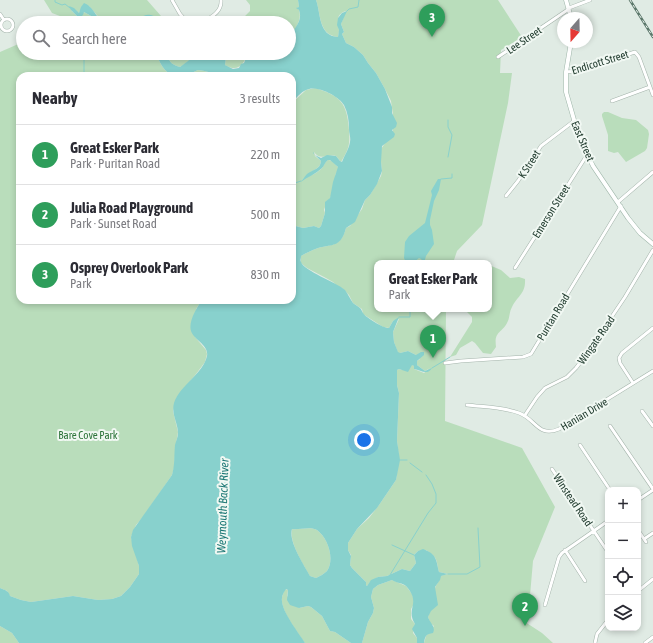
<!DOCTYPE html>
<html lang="en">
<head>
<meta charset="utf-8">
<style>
  body { margin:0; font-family:"Asap Condensed",sans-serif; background:#f2f2f3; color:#2b2b33 }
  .controls { position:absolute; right:12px; bottom:12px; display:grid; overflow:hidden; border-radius:8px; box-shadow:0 2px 6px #0003 }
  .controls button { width:36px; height:36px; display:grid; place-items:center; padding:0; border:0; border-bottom:1px solid #e1e1e2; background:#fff; color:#2b2b33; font:20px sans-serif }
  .compass { position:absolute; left:557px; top:12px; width:36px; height:36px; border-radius:50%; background:#fff; box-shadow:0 2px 6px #0003; rotate:200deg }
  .you { position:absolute; left:364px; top:440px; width:14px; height:14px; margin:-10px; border:3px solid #fff; border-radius:50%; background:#1a73e8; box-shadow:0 0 0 6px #1a73e833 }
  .badge { display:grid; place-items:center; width:26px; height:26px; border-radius:50%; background:#db2777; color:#fff; font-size:13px; font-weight:700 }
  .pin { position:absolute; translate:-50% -33px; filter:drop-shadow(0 1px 2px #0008) }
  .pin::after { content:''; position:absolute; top:21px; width:14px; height:12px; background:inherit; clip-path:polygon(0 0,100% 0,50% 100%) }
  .popup { position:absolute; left:374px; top:260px; width:118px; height:52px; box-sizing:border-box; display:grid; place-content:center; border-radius:8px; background:#fff; filter:drop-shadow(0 1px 3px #0005); font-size:13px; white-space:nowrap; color:#7c7c81 }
  .popup b { font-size:15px; color:#2b2b33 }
  .popup::after { content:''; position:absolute; left:50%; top:100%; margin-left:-8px; border:8px solid transparent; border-top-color:#fff }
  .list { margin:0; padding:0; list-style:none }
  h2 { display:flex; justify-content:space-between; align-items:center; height:52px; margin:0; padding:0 16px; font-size:17px }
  h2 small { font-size:13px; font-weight:400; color:#7c7c81 }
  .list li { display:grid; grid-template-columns:26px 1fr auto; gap:12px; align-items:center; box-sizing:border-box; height:60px; padding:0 16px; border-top:1px solid #e1e1e2 }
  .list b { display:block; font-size:15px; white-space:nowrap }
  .list p { margin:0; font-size:13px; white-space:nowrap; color:#7c7c81 }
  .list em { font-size:13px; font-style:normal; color:#7c7c81 }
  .icon { flex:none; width:22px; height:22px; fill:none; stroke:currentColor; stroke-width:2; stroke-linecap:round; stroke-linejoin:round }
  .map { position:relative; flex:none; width:653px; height:643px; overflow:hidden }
  .search { position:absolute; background:#fff; box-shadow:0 2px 6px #0003; left:16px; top:16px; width:280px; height:44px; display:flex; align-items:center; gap:10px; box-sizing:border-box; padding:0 14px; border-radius:22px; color:#7c7c81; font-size:15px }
  .panel { position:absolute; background:#fff; box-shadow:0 2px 6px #0003; left:16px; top:72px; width:280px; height:232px; border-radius:12px }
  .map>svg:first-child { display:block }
  .green { fill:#b9ddbb }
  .water { fill:#88d1cd; fill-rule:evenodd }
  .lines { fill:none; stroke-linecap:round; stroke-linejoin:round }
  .stream { stroke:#88d1cd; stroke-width:1 }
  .street-casing { stroke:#a3b3aa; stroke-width:4 }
  .secondary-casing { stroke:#9fb7aa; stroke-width:5 }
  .street { stroke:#fff; stroke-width:3 }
  .secondary { stroke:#fff; stroke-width:4 }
  .rail-casing { stroke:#5b776a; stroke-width:2.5 }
  .rail { stroke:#f1f8f3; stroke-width:1; stroke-dasharray:3; stroke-linecap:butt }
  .labels { text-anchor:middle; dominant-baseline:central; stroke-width:4; stroke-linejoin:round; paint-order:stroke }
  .street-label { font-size:11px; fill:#213c2f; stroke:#f1f8f3 }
  .park-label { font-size:11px; fill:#2b7338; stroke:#f1f8f3 }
  .water-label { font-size:12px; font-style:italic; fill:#1b7774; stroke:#f1f8f3 }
</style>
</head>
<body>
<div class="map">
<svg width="653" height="643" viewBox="0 0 653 643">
  <rect width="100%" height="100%" fill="#e0ebe4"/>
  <!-- green -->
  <path class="green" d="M 44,0 L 147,0 L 161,16 L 165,23 L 160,23 L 160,19 L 137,20 L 132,22 L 121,18 L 102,21 L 89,6 L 80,11 L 79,13 L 71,10 L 79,18 L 84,12 L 93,17 L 95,23 L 67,23 L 68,22 L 65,18 L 52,13 Z
    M 246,0 L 298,0 L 299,7 L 297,8 L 299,10 C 302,20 296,29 289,37 L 289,23 L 238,23 L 250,11 L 250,5 Z
    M 316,0 L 498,0 L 522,37 L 501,50 L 500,73 L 512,73 L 508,103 L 482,225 L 457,251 L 453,263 L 377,263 L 377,309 L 446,309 L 445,421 L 522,448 L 555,507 L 533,561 L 529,607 L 522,620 L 542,633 L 553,643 L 424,643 L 426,636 L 434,626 L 430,623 L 428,617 C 432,607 432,598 435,588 C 437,583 440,581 440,576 L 448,574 L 439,572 C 436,559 438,558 426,550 L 418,551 L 414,555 L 416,563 L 410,571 L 402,569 L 387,576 L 378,577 L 370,582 L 367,586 L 366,585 L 366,582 L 352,568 L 350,565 L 351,555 L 348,550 L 348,543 L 357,529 L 369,518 L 379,505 L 396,480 L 399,458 L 397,441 L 399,393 L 397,385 L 397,370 L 399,369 L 402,370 L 411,364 L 414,366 L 414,369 L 424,373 L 430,368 L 425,371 L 417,365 L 417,361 L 420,359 L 416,355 L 408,351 L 400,353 L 398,353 L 394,342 L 393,332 L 399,319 L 393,321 L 389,328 L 383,327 L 363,314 L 362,309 L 353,303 L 349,295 L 343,289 L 337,286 L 333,282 L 326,278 L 307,268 L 301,263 L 301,256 C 306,253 312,250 318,248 C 334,244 341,246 346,228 L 350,226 L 362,209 L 365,200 L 370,195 L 381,176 L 382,171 L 381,162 L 381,149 L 393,132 L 393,115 L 391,101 L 385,89 L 376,73 L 368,63 L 363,55 L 354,47 L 346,43 L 342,34 L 344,32 L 341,24 L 346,11 C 334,15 339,23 339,31 C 339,33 338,35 338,37 C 318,35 321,13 316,0 Z
    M 23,42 L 23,53 L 156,53 C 162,70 170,80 189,74 C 192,73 195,71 198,70 C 205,71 212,72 219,76 L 20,76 L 20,300 L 202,300 L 196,309 L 195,337 L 206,350 L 207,354 L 205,362 L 196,374 L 177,397 L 173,411 L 178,432 L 176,444 L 174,468 L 172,475 L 143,517 L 136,525 L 131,537 L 139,566 L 139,574 L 130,587 L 121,596 L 112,599 L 98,600 L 73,596 L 31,602 L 21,600 L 10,596 L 7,591 L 0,588 L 0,52 Z
    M 166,53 L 219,53 C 209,60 209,54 200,56 C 192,57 187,63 180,67 C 170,64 170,62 166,53 Z
    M 232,53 L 248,53 C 244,64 238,73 225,65 L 226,57 Z
    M 315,88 C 341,96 347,103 349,130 C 350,145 349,149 341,162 L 336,156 C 327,154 320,161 314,152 L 315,156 L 321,161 C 320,169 314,169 310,173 C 307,175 305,178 302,180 C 308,176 317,174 322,168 C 324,166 325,161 328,160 C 331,159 336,165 338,167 L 338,171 L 336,173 L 332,194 L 329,200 L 327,201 L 324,210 L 325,213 L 321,226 L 319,228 L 314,226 L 303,228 L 292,225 L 292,103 L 306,90 Z
    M 604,112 L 608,112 L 622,118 L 636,120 L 648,130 L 649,134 L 647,148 L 645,151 L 626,162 L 618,152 L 614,153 L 608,151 L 608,135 L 602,116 L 602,114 Z
    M 489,265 L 501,270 L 510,278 L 519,277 L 525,279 C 526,294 517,296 512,307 C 509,312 510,318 507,323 C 501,334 494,331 496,347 L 491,354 L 483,353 L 475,343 L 472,341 L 460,348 L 456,355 L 450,357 L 472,322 L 472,317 L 464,309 L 489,309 Z
    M 292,529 C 299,530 311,526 317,530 C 328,538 335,559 327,571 C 324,574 320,576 316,578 L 310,576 C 303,564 289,542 292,529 Z
    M 392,580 L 406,586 L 412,594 L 415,602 L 411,609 L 411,619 L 415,624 L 413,633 L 417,638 L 417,643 L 362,643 L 368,622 L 373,613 L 374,608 L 371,597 L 373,589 L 378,585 Z
    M 285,589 L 288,590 L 287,596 L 299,608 L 308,606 L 311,607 L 322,616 L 330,631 L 335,632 L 351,643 L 305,643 C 298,633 280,610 282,598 C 282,595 284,592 285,589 Z
    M 0,626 L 12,633 L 19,643 L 0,643 Z"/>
  <!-- water -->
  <path class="water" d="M 298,0 L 316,0 C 321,13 318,36 338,37 L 339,30 L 337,25 L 338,18 L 342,13 L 347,11 L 341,24 L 344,32 L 342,34 L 346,43 L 354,47 L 363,55 L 368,63 L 376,73 L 385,89 L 392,107 L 392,113 L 397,123 L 396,127 L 392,130 L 395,134 L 394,137 L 382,146 L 381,162 L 382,171 L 377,184 L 370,195 L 365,200 L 355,222 L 346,228 C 341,247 334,244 318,248 C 312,250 306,253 301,256 C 301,259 300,260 301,262 C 304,271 336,282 345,290 C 348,294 350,299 353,303 C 355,305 358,306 360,308 C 362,310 362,312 363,313 C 366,318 385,329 389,328 L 393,321 L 399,317 L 393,332 L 394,342 L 398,352 L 400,353 L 408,351 L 416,355 L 421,352 L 424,352 L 424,355 L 417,361 L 417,365 L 425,371 L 432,368 C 427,376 421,370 414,369 L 414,366 L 412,365 L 408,372 L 399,369 L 397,370 L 397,385 L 399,393 L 397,441 L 400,460 L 396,480 L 377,508 L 357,529 L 348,543 L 348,550 L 351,556 L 350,565 L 352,568 L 366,582 L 366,585 L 367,586 L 371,580 L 378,577 L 387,576 L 402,569 L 410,571 L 416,563 L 414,555 L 418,551 L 423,549 C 437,554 436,560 439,572 L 448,574 L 441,576 L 440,580 L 435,587 L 438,605 L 431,611 L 428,617 C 430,623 436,627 433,633 C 426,634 425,636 424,643 L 417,643 L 417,638 L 412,629 L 415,624 C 405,608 422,604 406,586 C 403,583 396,583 392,580 L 378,585 L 373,589 L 371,597 L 374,608 L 373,613 L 368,622 L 362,643 L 351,643 L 335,632 L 330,631 L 322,616 L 311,607 L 308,606 L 299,608 L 290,605 L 287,600 L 288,590 L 286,589 C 284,592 282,595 282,598 C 280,610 299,633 305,643 L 19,643 L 12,633 L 0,626 L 0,588 C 5,590 9,591 10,596 L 21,600 L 31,602 L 73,596 L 98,600 L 112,599 L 121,596 L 130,587 L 139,574 L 139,566 L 132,546 L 131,537 L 133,530 L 172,475 C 175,465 174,455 175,445 C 176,441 178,437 178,433 C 178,423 171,414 174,403 C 180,385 203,374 207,356 C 209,345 194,340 191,331 C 188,322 197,307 202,300 L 292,300 L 292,225 L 303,228 L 314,226 L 319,228 L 321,226 L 325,213 L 325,202 L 330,198 L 333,182 L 338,167 L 330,160 L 328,160 C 325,162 324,166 322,168 C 316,174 307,177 301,182 C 303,179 305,176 307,174 C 313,169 320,170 321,161 L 313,153 L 313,152 L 315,155 L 321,158 L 327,155 L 336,156 L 340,161 L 342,162 C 345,154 349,149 350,142 C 351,137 349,134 349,129 C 349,121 348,113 344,105 C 339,96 316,84 306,90 C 301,92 295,99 292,103 L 292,76 L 219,76 C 212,72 205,71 198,70 C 195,71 192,73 189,74 C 170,80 162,70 156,53 L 166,53 C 170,62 170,64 180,67 L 192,58 L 201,55 L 210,57 L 219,53 L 232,53 L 226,57 L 225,65 L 233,69 L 239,68 L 241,64 L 244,63 L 248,53 L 289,53 C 289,48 288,40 290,36 C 295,27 303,21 299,10 L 296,8 L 299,7 ZM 292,529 C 299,530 311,526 317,530 C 328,538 335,559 327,571 C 324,574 320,576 316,578 L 310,576 C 304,565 288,541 292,529 Z
    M 84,3 C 93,6 95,16 102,21 L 121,18 L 132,22 C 145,17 144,10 160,19 L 160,23 L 95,23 L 93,17 L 84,12 L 83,15 L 79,18 L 71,10 L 69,6 L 74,8 L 79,13 L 81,7 Z
    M 438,179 L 441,179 L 439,190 L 434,201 L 430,220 L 430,225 L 432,230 L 434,244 L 426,256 L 424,263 L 421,259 L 419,258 L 413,263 L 406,263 L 404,258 L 405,242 L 409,236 L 425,223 L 432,195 L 431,191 Z"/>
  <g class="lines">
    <!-- stream -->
    <path class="stream" d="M 55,0 L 55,2 L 62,5 L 65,4 L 70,8
      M 347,11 L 349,9 L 358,7 L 359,0
      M 84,76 L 84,58 L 88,53
      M 448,157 L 452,135 L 448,127 L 448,120
      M 441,179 L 452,178 L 452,174
      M 292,184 L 301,181
      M 399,317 L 410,317 L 410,309
      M 432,368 L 450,357
      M 400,460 L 407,460
      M 410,463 L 422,472
      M 392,545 L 414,555
      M 448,574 L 467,574 L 480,567 L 478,528
      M 390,575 L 428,513 L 436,503 L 436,494 L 432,484 L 426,475"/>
    <defs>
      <path id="street" d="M 172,0 L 180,14 L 188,23
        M 569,8 L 590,0
        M 0,14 L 4,20
        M1 25a6 6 0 1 1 12 0a6 6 0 1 1-12 0Z
        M 202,23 C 211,17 222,12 221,0
        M 498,57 L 569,9
        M 566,72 L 576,71 L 635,52 L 639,57 L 653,95
        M 612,101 L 650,87
        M 506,196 L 518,181 L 541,146 L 574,121
        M 618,202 L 653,172
        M 515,268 L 587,155
        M 445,363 L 461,361 L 523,357 L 531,354 L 621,206
        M 633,383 L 620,363 L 619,358 L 622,353 L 653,328
        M 467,405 C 484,407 503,407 519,413 C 536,419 538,438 559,429 L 653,371
        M 642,411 L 653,426
        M 525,415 L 537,397 L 545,388 L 567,377 L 576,368 L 586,355 L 625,297 L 653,250
        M 610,426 L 653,489
        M 580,445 L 610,490
        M 552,469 L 608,552
        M 638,500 L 653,490
        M 638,530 L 646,542
        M 644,539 L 653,533
        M 565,550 L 585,581
        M 638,591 L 653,579
        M 545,605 L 559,557 L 562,553 L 608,521
        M 595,643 L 597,634 L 608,620
        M 645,643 L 653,637"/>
      <path id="secondary" d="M 566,0 L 571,18
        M 571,42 L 566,72 L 566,92 L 579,137 L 593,166 L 628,218 L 640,233 L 653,244"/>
    </defs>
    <!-- street casing -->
    <use href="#street" class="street-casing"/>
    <!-- secondary casing -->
    <use href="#secondary" class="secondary-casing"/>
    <!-- street -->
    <use href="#street" class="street"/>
    <!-- secondary -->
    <use href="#secondary" class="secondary"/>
    <defs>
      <path id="rail" d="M 630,0 L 653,37"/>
    </defs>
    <!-- rail casing -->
    <use href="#rail" class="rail-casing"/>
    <!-- rail -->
    <use href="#rail" class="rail"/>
  </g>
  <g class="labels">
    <!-- street labels -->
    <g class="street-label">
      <text transform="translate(524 40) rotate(-34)">Lee Street</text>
      <text transform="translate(600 62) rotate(-17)">Endicott Street</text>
      <text transform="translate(583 141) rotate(67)">East Street</text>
      <text transform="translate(529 164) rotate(-57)">K Street</text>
      <text transform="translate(551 211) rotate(-58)">Emerson Street</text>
      <text transform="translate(553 317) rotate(-59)">Puritan Road</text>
      <text transform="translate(596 340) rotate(-55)">Wingate Road</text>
      <text transform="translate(584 414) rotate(-31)">Hanian Drive</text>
      <text transform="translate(573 500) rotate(56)">Winstead Road</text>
    </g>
    <!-- park labels -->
    <g class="park-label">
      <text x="88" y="435">Bare Cove Park</text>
    </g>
    <!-- water labels -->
    <g class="water-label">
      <text transform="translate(223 506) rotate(-88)">Weymouth Back River</text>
    </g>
  </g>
</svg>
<div class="controls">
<button>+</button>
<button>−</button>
<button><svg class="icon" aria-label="locate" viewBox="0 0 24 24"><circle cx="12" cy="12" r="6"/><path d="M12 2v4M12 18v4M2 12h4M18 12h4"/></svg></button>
<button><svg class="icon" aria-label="layers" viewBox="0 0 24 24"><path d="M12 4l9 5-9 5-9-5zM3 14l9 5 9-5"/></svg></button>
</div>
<svg class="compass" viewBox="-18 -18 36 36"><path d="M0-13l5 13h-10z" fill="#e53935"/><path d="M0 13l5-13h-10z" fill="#7c7c81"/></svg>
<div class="you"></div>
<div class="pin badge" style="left:433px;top:358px;background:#2e9e5b">1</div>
<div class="popup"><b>Great Esker Park</b>Park</div>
<div class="pin badge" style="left:525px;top:626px;background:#2e9e5b">2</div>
<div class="pin badge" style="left:432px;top:37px;background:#2e9e5b">3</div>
<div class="search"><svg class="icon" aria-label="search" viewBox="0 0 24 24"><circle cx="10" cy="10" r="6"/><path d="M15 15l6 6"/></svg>Search here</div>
<section class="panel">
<h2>Nearby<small>3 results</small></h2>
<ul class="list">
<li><span class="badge" style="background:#2e9e5b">1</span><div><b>Great Esker Park</b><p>Park · Puritan Road</p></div><em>220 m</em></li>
<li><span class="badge" style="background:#2e9e5b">2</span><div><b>Julia Road Playground</b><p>Park · Sunset Road</p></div><em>500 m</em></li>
<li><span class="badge" style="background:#2e9e5b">3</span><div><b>Osprey Overlook Park</b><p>Park</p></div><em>830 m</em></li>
</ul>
</section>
</div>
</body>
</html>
